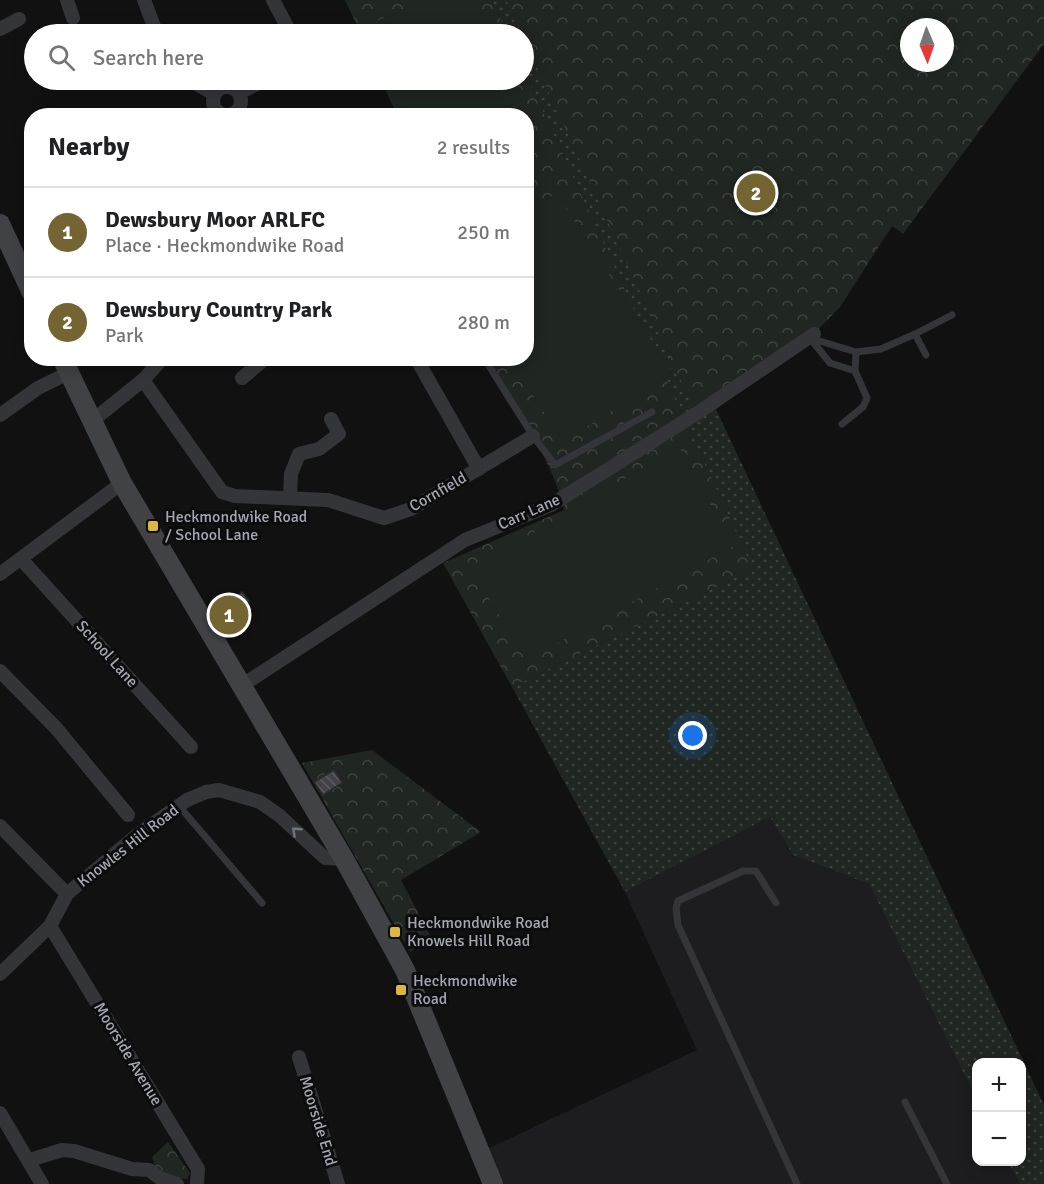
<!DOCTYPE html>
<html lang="en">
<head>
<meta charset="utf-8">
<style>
  body { margin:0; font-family:Signika,sans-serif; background:#f2f2f2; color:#202124 }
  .controls { position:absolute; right:18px; bottom:18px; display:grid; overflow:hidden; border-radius:12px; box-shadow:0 3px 15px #0003 }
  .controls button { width:54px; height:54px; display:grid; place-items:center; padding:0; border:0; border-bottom:2px solid #e0e0e0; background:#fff; color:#202124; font:30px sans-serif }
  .compass { position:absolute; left:900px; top:18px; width:54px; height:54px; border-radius:50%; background:#fff; box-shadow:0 3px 15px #0003; rotate:178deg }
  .you { position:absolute; left:693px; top:736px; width:21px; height:21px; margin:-15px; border:4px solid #fff; border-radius:50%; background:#1a73e8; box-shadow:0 0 0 9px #1a73e833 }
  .badge { display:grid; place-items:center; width:39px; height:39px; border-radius:50%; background:#746431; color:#fff; font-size:20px; font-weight:700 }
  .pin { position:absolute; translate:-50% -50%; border:3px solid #fff; box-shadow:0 2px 6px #0006 }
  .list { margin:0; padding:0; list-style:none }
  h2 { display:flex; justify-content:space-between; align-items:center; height:78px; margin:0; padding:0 24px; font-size:26px }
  h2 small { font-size:20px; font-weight:400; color:#757577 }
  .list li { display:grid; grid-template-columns:39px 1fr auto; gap:18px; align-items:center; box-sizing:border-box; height:90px; padding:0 24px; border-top:2px solid #e0e0e0 }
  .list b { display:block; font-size:22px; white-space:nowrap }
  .list p { margin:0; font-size:20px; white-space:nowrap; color:#757577 }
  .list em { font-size:20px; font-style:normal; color:#757577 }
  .icon { flex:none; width:33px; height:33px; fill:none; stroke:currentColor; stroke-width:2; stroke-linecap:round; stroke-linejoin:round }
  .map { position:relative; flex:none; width:1044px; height:1184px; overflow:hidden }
  .search { position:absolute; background:#fff; box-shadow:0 3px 15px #0003; left:24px; top:24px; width:510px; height:66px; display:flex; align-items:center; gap:15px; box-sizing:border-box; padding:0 21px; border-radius:33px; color:#757577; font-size:22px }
  .panel { position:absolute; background:#fff; box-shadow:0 3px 15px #0003; left:24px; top:108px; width:510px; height:258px; border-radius:24px }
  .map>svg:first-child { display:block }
  .built { fill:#1d1d1f }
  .grass { fill:url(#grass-dots) }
  .forest { fill:url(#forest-crowns); fill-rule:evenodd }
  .garden { fill:#202621 }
  .building { fill:url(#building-back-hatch); stroke:#2b2b2e; stroke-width:1.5 }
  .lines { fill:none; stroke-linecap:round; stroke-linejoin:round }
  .service { stroke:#343539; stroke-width:7 }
  .minor { stroke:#343539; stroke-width:14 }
  .secondary { stroke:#414246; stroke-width:20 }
  .oneway { stroke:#72747b }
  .poi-dot { fill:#dbb640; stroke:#0c0c0d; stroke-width:2 }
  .labels { text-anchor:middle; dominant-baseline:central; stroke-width:6; stroke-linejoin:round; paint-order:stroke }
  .street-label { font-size:16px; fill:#a4a7b1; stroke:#0c0c0d }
  .poi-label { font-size:16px; fill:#a4a7b1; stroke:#0c0c0d; text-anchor:start }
</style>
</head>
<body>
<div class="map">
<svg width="1044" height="1184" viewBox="0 0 1044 1184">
  <defs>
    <pattern id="grass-dots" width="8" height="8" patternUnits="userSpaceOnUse" patternTransform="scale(1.5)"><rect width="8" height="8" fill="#202621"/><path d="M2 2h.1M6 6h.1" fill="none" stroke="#3d433f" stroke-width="1.8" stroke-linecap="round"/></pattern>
    <pattern id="forest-crowns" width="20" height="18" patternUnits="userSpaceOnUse" patternTransform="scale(1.5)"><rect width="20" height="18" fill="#202621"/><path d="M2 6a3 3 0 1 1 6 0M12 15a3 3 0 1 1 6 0" fill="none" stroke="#3d433f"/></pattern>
    <pattern id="building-back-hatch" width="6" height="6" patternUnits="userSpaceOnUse" patternTransform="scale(1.5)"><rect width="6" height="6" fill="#434347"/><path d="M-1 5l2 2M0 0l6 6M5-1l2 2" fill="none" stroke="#5b5b5f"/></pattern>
  </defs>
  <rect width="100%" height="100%" fill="#111112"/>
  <!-- built -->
  <path class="built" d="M 770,817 L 793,855 L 869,884 L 976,1098 L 976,1162 L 1008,1162 L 1020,1184 L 493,1184 L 481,1152 L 697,1050 L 625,892 Z"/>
  <!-- grass -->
  <path class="grass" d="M 492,0 L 523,0 L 1044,1105 L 1044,1184 L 1020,1184 L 1008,1162 L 1022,1162 L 1022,1062 L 976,1062 L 976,1098 L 869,884 L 793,855 L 770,817 L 625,892 L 512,687 L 752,569 L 524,70 L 524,34 L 507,34 Z"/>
  <!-- forest -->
  <path class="forest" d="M 345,0 L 492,0 L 507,34 L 361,34 Z
    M 506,0 L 1044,0 L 1044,44 L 903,234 L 892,226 L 840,307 L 814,334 L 696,414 ZM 909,27 L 945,27 L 945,63 L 909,63 Z
    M 524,70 L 753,569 L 512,687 L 443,563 L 564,510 C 551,454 513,406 482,359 L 526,358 L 526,116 L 397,115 L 381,80 L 524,80 Z
    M 372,750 L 481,832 L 401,880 L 432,939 L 410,952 L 302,763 Z
    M 168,1142 L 190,1173 L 187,1179 L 166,1177 L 155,1166 L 152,1157 Z"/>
  <!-- garden -->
  <path class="garden" d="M 425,0 L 477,0 L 492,34 L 371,34 L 367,25 Z
    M 391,80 L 512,80 L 540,144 L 527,150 L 526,116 L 407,115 Z
    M 556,193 L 672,372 L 563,442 L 510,359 L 526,358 L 527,212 Z
    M 679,447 L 733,546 L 527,660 L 471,569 Z"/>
  <!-- building -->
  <path class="building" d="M 242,592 L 249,601 L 248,604 L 251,609 L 245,614 L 250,621 L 226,638 L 211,616 Z
    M 334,770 L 342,783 L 323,795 L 314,782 Z"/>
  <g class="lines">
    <!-- service -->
    <path class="service" d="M 915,334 L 952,315
      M 810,338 L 856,352 L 881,349 L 915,334 L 926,355
      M 810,338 L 830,363 L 855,371
      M 484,358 L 533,436 L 555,465 L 652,412
      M 842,424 L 863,407 L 867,398 L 855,371 L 856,352
      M 179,806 L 262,903
      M 776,903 L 756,871 L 743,871 L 678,901 L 676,908 L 678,925 L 797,1184
      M 905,1102 L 947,1184"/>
    <!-- minor -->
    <path class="minor" d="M 67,0 L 73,18
      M 144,0 L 157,34
      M 273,0 L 291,34
      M 0,29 L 19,19
      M 355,34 L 360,32
      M 189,80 L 215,94
      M213 101a14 14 0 1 1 28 0a14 14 0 1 1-28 0Z
      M 239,93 L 265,80
      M 416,358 L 479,469
      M 242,378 L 266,358
      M 143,380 L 222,492 L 235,496 L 328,500 L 384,518 L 411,509 L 533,436
      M 0,415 L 38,388 L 68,373
      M 92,421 L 143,380 L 163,358
      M 290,496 L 291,474 L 299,454 L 319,449 L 339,434 L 331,419
      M 22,560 L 191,747
      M 0,574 L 122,483
      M 0,671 L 56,728 L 128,815
      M 241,686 L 465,540 L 551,505 L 696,414 L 814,334
      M 0,826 L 67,894
      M 50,926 L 198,1169 L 197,1184
      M 0,974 L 50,926 L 67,894 L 137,835 L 187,800 L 206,792 L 219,790 L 260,802 L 280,816 L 325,858 L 344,859
      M 299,1057 L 338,1184
      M 0,1113 L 42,1184
      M 30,1160 L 62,1150 L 74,1151 L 132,1169 L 149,1170 L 160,1178 L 177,1184"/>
    <!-- secondary -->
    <path class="secondary" d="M 0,224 L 32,293
      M 62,358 L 122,483 L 344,859 L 405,970 L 493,1184"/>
  </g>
  <!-- one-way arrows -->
  <defs><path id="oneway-chevron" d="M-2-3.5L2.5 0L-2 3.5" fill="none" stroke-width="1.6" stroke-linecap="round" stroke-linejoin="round" transform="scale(1.5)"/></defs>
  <use class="oneway" href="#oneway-chevron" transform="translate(296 831) rotate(-137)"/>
  <!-- markers -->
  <g class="poi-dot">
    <rect x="147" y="520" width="12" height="12" rx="3"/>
    <rect x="389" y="926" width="12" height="12" rx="3"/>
    <rect x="395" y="984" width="12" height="12" rx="3"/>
  </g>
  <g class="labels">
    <!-- street labels -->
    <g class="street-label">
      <text transform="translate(438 492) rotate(-30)">Cornfield</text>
      <text transform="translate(529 512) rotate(-24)">Carr Lane</text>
      <text transform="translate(107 654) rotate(48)">School Lane</text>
      <text transform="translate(128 846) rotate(-38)">Knowles Hill Road</text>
      <text transform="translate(128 1054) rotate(59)">Moorside Avenue</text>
      <text transform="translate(318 1121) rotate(73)">Moorside End</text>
    </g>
    <!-- poi labels -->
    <g class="poi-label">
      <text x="165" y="517">Heckmondwike Road<tspan x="165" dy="18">/ School Lane</tspan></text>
      <text x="407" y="923">Heckmondwike Road<tspan x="407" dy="18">Knowels Hill Road</tspan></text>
      <text x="413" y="981">Heckmondwike<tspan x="413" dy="18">Road</tspan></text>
    </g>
  </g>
</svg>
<div class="controls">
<button>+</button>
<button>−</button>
</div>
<svg class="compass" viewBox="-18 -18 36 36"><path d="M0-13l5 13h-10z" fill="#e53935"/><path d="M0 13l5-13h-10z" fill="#757577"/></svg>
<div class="you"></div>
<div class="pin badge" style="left:229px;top:615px">1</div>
<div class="pin badge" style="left:756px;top:193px">2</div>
<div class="search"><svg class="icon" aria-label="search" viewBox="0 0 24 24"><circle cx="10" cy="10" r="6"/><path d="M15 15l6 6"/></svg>Search here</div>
<section class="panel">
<h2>Nearby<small>2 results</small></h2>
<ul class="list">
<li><span class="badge">1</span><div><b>Dewsbury Moor ARLFC</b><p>Place · Heckmondwike Road</p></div><em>250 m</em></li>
<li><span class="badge">2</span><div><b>Dewsbury Country Park</b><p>Park</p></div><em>280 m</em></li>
</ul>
</section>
</div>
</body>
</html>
